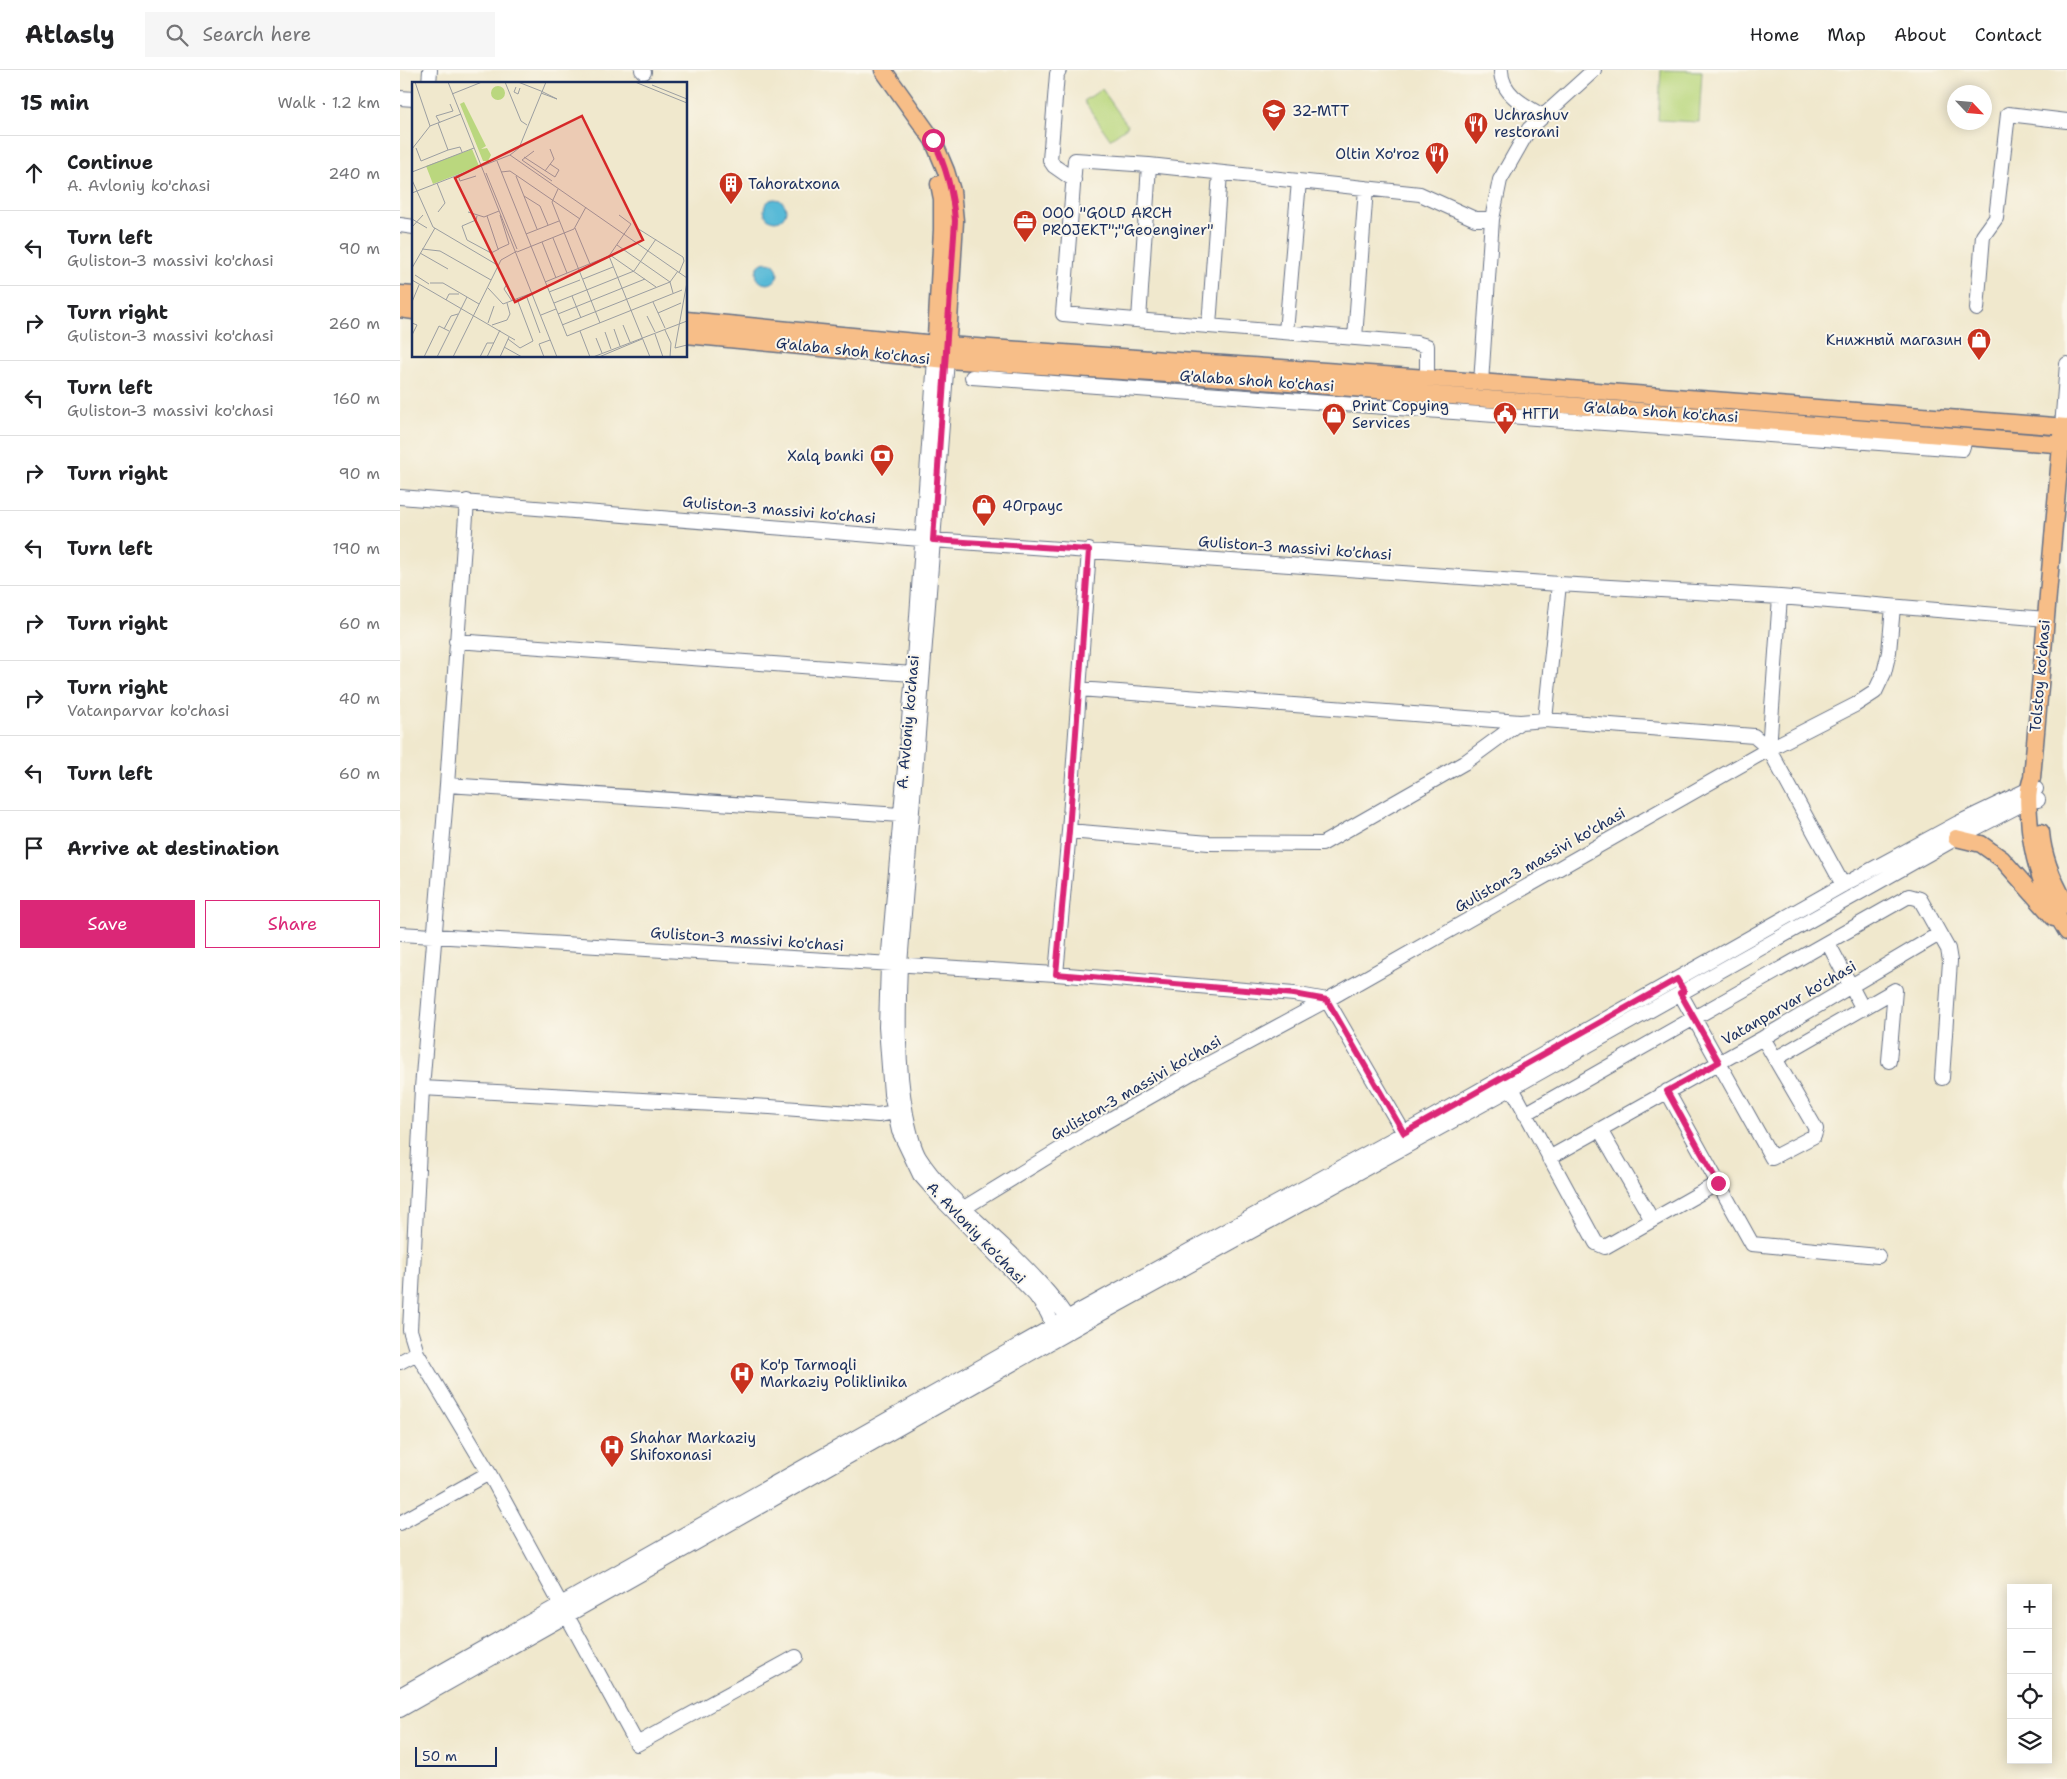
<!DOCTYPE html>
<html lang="en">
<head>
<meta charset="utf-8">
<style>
  body { margin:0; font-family:"Shantell Sans",sans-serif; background:#f6f6f6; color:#202124 }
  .controls { position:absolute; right:15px; bottom:15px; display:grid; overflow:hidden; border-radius:0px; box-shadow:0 2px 12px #0003 }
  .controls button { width:45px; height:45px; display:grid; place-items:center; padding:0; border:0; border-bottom:1px solid #e0e0e0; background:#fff; color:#202124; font:25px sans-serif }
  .compass { position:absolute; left:1547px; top:15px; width:45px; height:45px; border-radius:50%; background:#fff; box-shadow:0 2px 12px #0003; rotate:116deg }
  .scale { position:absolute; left:15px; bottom:12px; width:82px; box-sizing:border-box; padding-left:5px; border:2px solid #1b2f5e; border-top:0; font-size:14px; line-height:18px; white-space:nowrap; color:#1b2f5e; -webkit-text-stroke:4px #fbf7ec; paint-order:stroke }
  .stop { position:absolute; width:15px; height:15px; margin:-11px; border:4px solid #db2777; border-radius:50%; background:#fff }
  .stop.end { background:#db2777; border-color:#fff; box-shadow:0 1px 5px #0008 }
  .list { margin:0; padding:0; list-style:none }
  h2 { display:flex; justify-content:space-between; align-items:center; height:65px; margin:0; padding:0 20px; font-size:21px }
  h2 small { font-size:16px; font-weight:400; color:#757577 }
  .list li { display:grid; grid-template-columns:32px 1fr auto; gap:15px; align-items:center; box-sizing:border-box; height:75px; padding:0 20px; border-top:1px solid #e0e0e0 }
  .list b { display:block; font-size:19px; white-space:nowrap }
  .list p { margin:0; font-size:16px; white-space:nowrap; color:#757577 }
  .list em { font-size:16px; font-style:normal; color:#757577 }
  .actions { display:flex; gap:10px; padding:15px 20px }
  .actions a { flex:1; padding:11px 0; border:1px solid #db2777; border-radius:0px; text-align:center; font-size:18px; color:#db2777 }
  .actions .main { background:#db2777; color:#fff }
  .icon { flex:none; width:28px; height:28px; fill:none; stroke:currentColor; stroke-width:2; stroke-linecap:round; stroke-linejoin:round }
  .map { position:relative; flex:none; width:1667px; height:1709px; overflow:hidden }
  header { display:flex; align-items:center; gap:30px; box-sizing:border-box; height:70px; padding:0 25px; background:#fff; border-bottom:1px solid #e0e0e0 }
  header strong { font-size:24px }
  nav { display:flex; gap:28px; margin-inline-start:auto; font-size:18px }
  .search { width:350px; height:45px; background:#f6f6f6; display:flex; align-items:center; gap:12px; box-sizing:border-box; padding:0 18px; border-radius:0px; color:#757577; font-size:19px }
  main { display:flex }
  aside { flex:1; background:#fff }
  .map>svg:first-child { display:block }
  .green { fill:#bad77e; stroke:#6a836e }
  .water { fill:#59bad7; stroke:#3a749a }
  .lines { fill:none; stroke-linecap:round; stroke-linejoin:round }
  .minor-casing { stroke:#667085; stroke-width:16 }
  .major-casing { stroke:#667085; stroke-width:19 }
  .minor { stroke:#fff; stroke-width:14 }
  .major { stroke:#f7be88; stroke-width:16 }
  .route { stroke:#db2777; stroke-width:6 }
  .labels { text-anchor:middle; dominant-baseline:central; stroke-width:4; stroke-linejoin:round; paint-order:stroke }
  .poi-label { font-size:15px; fill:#1b2f5e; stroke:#fbf7ec; text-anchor:start }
  .street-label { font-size:15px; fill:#1b2f5e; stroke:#fbf7ec }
  .inset-road { fill:none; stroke:#9b9ea1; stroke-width:1 }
  .view { fill:#d62828; fill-opacity:0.15; stroke:#d62828; stroke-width:2.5 }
  .inset-edge { fill:none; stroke:#1b2f5e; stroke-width:2.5 }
</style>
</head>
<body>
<header>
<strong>Atlasly</strong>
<div class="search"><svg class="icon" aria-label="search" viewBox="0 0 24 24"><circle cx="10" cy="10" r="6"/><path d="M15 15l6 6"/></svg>Search here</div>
<nav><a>Home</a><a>Map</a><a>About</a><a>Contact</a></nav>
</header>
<main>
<aside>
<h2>15 min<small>Walk · 1.2 km</small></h2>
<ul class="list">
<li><svg class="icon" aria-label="ahead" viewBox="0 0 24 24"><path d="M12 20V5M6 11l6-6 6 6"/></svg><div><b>Continue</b><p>A. Avloniy ko'chasi</p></div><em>240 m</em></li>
<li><svg class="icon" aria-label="left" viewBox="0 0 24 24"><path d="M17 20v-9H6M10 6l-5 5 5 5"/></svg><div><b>Turn left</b><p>Guliston-3 massivi ko'chasi</p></div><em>90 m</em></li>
<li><svg class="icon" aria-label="right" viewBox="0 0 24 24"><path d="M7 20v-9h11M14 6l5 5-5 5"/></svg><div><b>Turn right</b><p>Guliston-3 massivi ko'chasi</p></div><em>260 m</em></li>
<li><svg class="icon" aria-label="left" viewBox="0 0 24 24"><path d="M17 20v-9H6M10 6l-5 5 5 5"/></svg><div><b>Turn left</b><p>Guliston-3 massivi ko'chasi</p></div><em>160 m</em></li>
<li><svg class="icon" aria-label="right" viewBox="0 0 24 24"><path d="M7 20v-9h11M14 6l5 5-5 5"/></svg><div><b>Turn right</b></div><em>90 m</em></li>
<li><svg class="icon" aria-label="left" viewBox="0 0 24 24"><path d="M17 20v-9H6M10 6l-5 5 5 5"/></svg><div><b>Turn left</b></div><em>190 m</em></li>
<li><svg class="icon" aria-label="right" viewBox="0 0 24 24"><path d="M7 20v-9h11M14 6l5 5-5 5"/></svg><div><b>Turn right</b></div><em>60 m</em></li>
<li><svg class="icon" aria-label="right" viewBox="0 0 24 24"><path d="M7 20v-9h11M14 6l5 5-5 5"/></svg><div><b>Turn right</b><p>Vatanparvar ko'chasi</p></div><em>40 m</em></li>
<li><svg class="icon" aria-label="left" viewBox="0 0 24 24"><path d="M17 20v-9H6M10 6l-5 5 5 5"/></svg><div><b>Turn left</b></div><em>60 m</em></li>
<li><svg class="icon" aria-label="arrive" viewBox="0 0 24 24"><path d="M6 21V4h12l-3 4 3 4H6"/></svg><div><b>Arrive at destination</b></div></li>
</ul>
<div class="actions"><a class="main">Save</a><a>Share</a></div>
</aside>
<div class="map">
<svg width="1667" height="1709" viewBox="0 0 1667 1709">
  <rect width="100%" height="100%" fill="#fbf7ec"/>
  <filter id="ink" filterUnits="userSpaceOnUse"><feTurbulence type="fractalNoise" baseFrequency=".02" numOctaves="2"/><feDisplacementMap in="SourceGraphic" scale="10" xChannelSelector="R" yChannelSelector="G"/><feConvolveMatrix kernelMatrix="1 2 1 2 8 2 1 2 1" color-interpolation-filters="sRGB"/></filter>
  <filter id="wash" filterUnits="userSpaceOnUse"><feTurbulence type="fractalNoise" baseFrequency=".0096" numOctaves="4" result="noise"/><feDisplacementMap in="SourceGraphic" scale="20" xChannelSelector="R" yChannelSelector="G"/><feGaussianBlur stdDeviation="1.12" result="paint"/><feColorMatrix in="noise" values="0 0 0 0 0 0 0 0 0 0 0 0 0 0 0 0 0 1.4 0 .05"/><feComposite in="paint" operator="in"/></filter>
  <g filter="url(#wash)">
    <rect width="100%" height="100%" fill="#f0e8cd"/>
    <!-- green -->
    <path class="green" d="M 1261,0 L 1302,1 L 1299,52 L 1258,50 Z
      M 702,19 L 728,56 L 710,69 L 684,31 Z"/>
    <!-- water -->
    <path class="water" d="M364 140a11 11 0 1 1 22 0a11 11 0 1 1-22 0Z
      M356 203a11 11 0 1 1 22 0a11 11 0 1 1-22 0Z"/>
  </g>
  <g filter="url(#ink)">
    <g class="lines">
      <defs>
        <path id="minor" d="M 242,0 L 244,2
          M 659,0 L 657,4 L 650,90 L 654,96 L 674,110
          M 1101,0 C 1101,24 1125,36 1143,46
          M 29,14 L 30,0
          M 0,28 L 14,29
          M 0,155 L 14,157
          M 1577,239 L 1583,166 L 1596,148 L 1608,44 L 1667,51
          M 739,250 L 749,95
          M 809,256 L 820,103
          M 886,262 L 899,111
          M 955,268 L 966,118
          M 535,289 L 513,604 L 488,894 L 486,957 L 491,1024 L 499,1061 L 520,1105 L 542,1130 L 635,1225 L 647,1242 L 657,1263
          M 547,290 L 500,895 C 498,945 497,994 506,1044 C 509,1058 512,1075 519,1087 C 538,1117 567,1141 592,1165 C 620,1192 653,1222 672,1256
          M 572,307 L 1562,379 L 1566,367
          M 1027,308 L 1027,276 L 1016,273 L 663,244 L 675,90 L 749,95 L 1020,124 L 1075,149 L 1092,149
          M 1081,313 L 1092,149 L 1100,110 L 1129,59 L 1194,0
          M 1662,357 L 1667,294
          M 0,427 L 533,470 L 1159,514 L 1380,527 L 1646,549
          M 67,431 L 47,715 L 22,1018 L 10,1260 L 17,1283 L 89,1403 L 237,1674 L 396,1587
          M 56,571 L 513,604
          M 679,619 L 1120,652 L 1145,650 L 1354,666 L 1369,679 L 1443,815
          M 1145,650 L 1159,514
          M 1369,679 L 1380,527
          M 47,715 L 500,745
          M 669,761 L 809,773 L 922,774 L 1064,693 L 1120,652
          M 0,864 L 656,904 L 894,924 L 927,930 L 1004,1063
          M 1428,873 L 1463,939
          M 656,904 L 669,761 L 689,480
          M 1280,923 L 1372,1088 L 1414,1066 L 1416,1059 L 1363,968
          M 1375,989 L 1495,920 L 1489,991
          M 22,1018 L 370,1037 L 478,1045 L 495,1042
          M 1112,1018 L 1196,1173 L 1205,1177 L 1318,1113
          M 1267,1021 L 1352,1174 L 1478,1186
          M 1125,1044 L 1509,826 L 1520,829 L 1548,879 L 1550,891 L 1542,1008
          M 1200,1060 L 1252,1150
          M 1149,1088 L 1363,968 L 1539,864
          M 564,1138 L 693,1059 L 795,1001 L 927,930 L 1369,679 L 1455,635 L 1475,622 L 1484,603 L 1489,582 L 1493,537
          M 0,1292 L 17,1283
          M 0,1453 L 89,1403
          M 0,1625 L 683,1239 L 1004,1063 L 1443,815 L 1558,753 L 1627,720 L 1636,719
          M 0,1640 L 688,1251 L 1112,1018 L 1553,770 L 1628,731 L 1638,730"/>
        <path id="major" d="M 483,0 L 533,70 L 546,101 L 552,121 L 555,151 L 547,285
          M 0,224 L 14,225
          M 0,239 L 14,241
          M 286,250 L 547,275 L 1027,308 L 1667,357
          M 286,265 L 547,290 L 800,306 L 1667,375
          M 535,284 L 542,160 L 542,129 L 539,114
          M 1662,364 L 1632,708 C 1627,721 1628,732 1629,746 C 1631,789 1644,826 1667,862
          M 1641,762 C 1643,788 1654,813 1667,835
          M 1556,768 L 1581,774 L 1602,789 L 1654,848"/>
      </defs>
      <!-- minor casing -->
      <use href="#minor" class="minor-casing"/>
      <!-- major casing -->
      <use href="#major" class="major-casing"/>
      <!-- minor -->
      <use href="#minor" class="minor"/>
      <!-- major -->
      <use href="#major" class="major"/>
    </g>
  </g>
  <g class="lines" filter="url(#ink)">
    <!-- route -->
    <path class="route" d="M 533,70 C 546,96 553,122 555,151 L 533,470 L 689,480 L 669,761 L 656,904 L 894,924 L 927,930 L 1004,1063 L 1277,909 L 1284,921 L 1280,923 L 1319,992 L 1267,1021 L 1318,1113"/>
  </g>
  <!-- icons -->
  <defs>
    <symbol id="school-pin" viewBox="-11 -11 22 30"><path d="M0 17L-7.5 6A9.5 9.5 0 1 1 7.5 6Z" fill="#c8321e" stroke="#fbf7ec"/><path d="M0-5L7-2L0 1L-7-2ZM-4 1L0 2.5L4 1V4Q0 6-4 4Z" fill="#fff"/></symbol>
    <symbol id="restaurant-pin" viewBox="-11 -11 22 30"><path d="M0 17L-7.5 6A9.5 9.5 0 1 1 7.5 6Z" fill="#c8321e" stroke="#fbf7ec"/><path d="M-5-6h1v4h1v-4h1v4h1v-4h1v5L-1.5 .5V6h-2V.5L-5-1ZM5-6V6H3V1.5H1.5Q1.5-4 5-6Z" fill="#fff"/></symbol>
    <symbol id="building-pin" viewBox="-11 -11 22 30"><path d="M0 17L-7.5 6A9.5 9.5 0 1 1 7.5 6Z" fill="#c8321e" stroke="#fbf7ec"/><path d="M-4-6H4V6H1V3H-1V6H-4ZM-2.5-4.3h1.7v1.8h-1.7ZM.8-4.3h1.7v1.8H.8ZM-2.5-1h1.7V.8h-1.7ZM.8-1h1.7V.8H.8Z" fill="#fff"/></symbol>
    <symbol id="office-pin" viewBox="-11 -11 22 30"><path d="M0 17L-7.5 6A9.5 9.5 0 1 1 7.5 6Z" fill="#c8321e" stroke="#fbf7ec"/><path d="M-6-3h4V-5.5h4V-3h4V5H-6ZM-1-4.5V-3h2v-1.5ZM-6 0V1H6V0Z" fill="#fff"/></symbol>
    <symbol id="shop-pin" viewBox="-11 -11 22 30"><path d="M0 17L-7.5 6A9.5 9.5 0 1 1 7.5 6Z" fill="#c8321e" stroke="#fbf7ec"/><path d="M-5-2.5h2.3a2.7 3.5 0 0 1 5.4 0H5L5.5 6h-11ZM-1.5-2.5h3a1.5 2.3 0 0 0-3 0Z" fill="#fff"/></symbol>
    <symbol id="civic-pin" viewBox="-11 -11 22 30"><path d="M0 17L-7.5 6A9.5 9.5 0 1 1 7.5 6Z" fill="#c8321e" stroke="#fbf7ec"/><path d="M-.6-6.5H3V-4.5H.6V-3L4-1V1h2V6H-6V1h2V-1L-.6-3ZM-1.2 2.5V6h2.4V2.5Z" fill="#fff"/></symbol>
    <symbol id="bank-pin" viewBox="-11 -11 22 30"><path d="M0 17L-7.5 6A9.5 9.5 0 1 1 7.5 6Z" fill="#c8321e" stroke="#fbf7ec"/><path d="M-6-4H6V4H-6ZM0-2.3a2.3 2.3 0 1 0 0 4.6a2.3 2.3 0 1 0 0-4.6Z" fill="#fff"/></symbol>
    <symbol id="hospital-pin" viewBox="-11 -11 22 30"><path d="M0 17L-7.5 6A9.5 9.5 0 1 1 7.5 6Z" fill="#c8321e" stroke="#fbf7ec"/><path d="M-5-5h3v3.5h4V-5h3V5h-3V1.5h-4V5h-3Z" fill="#fff"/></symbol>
  </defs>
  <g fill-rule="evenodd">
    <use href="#school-pin" x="860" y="27" width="28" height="38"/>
    <use href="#restaurant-pin" x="1062" y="40" width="28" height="38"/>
    <use href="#restaurant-pin" x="1023" y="70" width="28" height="38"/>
    <use href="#building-pin" x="317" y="100" width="28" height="38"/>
    <use href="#office-pin" x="611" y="138" width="28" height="38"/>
    <use href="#shop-pin" x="1565" y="256" width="28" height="38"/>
    <use href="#civic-pin" x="1091" y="330" width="28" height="38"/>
    <use href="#shop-pin" x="920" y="331" width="28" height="38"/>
    <use href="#bank-pin" x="468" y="372" width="28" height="38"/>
    <use href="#shop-pin" x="570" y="422" width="28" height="38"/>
    <use href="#hospital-pin" x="328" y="1290" width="28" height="38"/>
    <use href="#hospital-pin" x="198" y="1363" width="28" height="38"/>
  </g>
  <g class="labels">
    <!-- poi labels -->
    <g class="poi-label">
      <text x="892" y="41">32-MTT</text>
      <text x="1094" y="45">Uchrashuv<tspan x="1094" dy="17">restorani</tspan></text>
      <text x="1020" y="84" text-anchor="end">Oltin Xo'roz</text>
      <text x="348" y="114">Tahoratxona</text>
      <text x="642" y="143">ООО "GOLD ARCH<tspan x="642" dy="17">PROJEKT";"Geoenginer"</tspan></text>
      <text x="1562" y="270" text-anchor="end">Книжный магазин</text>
      <text x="952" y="336">Print Copying<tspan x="952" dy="17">Services</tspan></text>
      <text x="1122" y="344">НГГИ</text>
      <text x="464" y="386" text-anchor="end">Xalq banki</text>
      <text x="602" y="436">40граус</text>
      <text x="360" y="1295">Ko'p Tarmoqli<tspan x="360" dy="17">Markaziy Poliklinika</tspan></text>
      <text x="230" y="1368">Shahar Markaziy<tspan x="230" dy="17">Shifoxonasi</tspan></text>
    </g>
    <!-- street labels -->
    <g class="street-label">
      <text transform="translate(453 281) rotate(6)">G'alaba shoh ko'chasi</text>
      <text transform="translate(857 311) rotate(4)">G'alaba shoh ko'chasi</text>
      <text transform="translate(1261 342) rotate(4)">G'alaba shoh ko'chasi</text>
      <text transform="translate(379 440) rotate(5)">Guliston-3 massivi ko'chasi</text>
      <text transform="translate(895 478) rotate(4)">Guliston-3 massivi ko'chasi</text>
      <text transform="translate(1640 606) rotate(-85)">Tolstoy ko'chasi</text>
      <text transform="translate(508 652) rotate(-85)">A. Avloniy ko'chasi</text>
      <text transform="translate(1140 790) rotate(-30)">Guliston-3 massivi ko'chasi</text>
      <text transform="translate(347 869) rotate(4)">Guliston-3 massivi ko'chasi</text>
      <text transform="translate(1389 933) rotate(-30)">Vatanparvar ko'chasi</text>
      <text transform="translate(736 1018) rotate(-30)">Guliston-3 massivi ko'chasi</text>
      <text transform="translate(576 1163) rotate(46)">A. Avloniy ko'chasi</text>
    </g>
  </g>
  <!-- overview -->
  <g transform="translate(12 12)">
    <rect width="275" height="275" fill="#f0e8cd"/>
    <path d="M79 11a7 7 0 1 1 14 0a7 7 0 1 1-14 0ZM 52,20 L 74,64 L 69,67 L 75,66 L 79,73 L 76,79 L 71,79 L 48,22 ZM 60,67 L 67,84 L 21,102 L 14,84 Z" fill="#bad77e"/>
    <path class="inset-road" d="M 3,0 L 18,44M 36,0 L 145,275M 93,0 L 109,39 L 115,43M 106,0 L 129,9M 223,0 L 275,21M 240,3 L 275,17M 104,5 L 102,10 L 106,12 L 108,6M 129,11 L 145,17 L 129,9M 40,12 L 70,0M 26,41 L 36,68 L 48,65 L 50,70M 28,41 L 24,34 L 41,29 L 38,22M 4,66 L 9,79 L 36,68M 0,67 L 18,44 L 49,32M 122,69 L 110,78 L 140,99M 98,73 L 275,196M 112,75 L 143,95M 85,79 L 155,254 L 270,208M 138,82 L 147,88 L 143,95M 70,84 L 98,73 L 107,66 L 134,0M 133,89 L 142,77 L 138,67M 0,90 L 62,66M 89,90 L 98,89 L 168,137M 74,91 L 105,167M 46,93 L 48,99 L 64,94M 104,94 L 125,147M 0,98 L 21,145 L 87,184M 25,101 L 33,121 L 26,130M 146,107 L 140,120 L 188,241M 0,111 L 69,84M 112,114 L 128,124 L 136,143M 56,130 L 72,135 L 87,129M 65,134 L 64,138 L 50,144 L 55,158 L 79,171 L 87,167M 75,134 L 86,167 L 97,162 L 88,133M 0,137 L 15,146M 0,145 L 11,133M 163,146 L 178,182M 225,146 L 271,175 L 272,179 L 267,191M 114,152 L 147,139M 141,156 L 155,191M 130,160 L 144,196M 205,163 L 258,200 L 261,211M 10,167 L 28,169 L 79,198M 105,170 L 162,147 L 174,125M 8,171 L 36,187M 198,173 L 244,205M 197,174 L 238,275M 0,186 L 23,146M 3,193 L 17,202M 171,197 L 201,185M 0,198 L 103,258M 133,200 L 197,174 L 219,142 L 207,133M 275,200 L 263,266 L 275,263M 18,201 L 31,201 L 67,222M 95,202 L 92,207 L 100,219M 76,206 L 91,222 L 120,211M 137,210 L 168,198M 114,213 L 128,251M 160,214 L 169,236M 34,218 L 37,212 L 47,212M 0,220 L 7,203M 241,220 L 253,246M 142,221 L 222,189 L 244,157M 246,231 L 269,221M 146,232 L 233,197M 129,233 L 144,227M 235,234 L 243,250M 0,241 L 5,243 L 0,253M 76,241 L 82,224M 80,243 L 95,238 L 98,232 L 95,221M 150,243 L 258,200 L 266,189M 211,243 L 218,260M 32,247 L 39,234 L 46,232M 202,247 L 208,264M 253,248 L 259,261 L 258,275M 168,249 L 178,275M 193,250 L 199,267M 243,252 L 251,275M 184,256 L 190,271M 96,257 L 108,266 L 121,259 L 105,217M 92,265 L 110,275M 12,275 L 27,244 L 37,249M 25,275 L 55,215M 41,275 L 89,178 L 105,169M 68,275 L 75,261 L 82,261M 75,275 L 88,248M 88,275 L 97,255M 132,275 L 127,262 L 138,258M 181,275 L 275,239M 187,275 L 230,257"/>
    <path class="view" d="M 170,34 L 231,158 L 103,220 L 43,96 Z"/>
    <rect width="275" height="275" class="inset-edge"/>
  </g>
</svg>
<div class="controls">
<button>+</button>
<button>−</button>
<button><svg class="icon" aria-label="locate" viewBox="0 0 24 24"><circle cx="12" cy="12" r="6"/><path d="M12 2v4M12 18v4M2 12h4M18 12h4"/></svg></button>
<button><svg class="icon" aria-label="layers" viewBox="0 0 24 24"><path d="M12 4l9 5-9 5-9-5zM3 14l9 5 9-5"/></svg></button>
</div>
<svg class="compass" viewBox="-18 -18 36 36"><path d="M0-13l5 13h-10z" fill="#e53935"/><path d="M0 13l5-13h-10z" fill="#757577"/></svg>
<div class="scale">50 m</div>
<div class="stop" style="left:533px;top:70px"></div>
<div class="stop end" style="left:1318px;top:1113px"></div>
</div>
</main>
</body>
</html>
